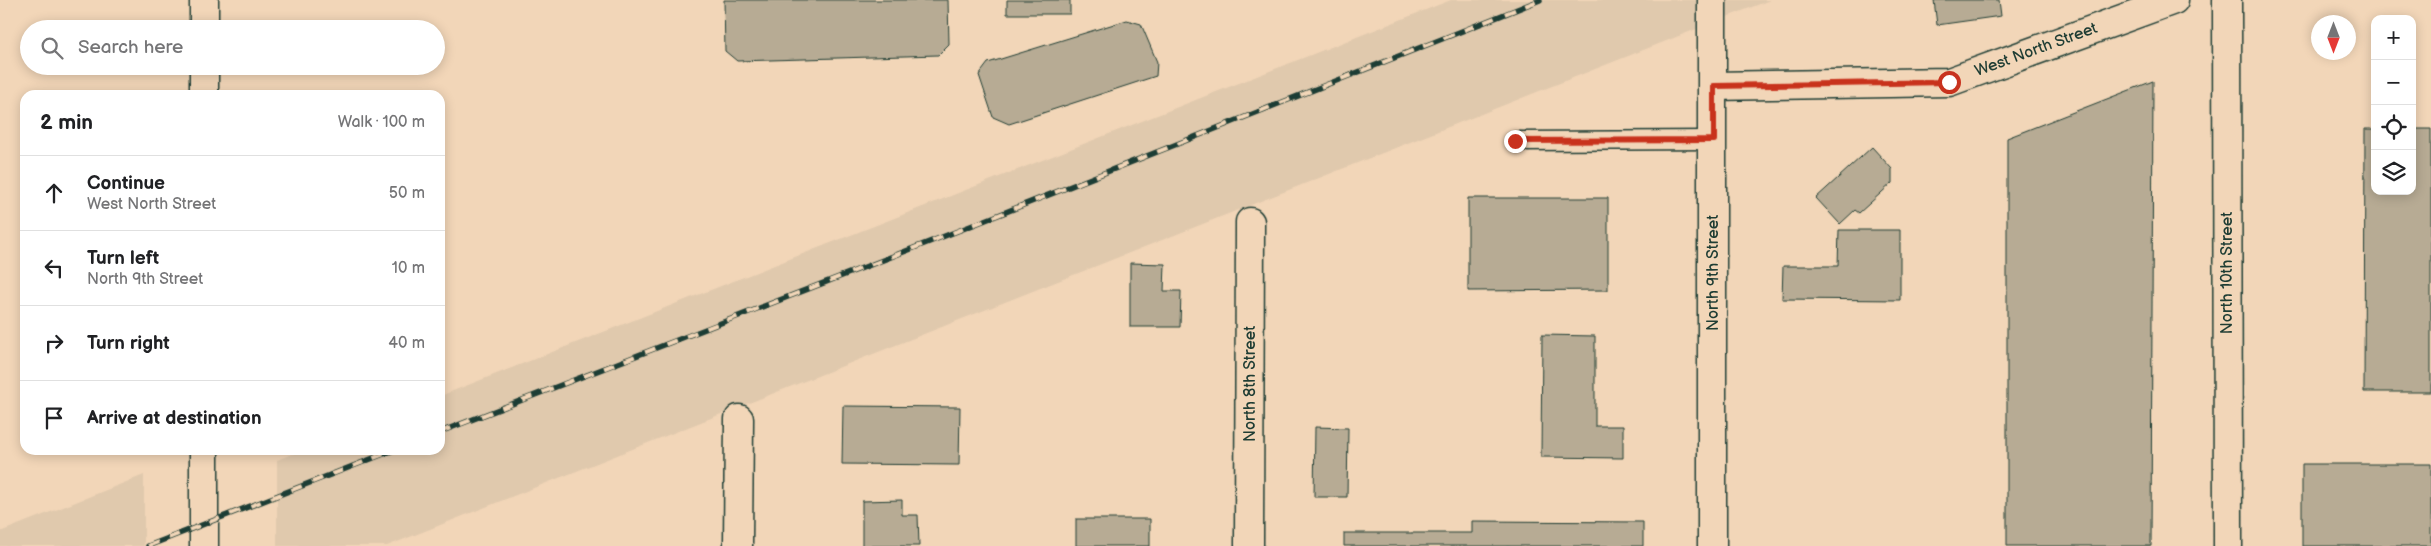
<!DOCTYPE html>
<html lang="en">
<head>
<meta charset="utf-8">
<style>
  body { margin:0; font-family:"Balsamiq Sans",sans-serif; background:#f6f6f6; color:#202124 }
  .controls { position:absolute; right:15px; top:15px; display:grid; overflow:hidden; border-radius:10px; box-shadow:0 2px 12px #0003 }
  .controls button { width:45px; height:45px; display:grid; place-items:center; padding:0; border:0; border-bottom:1px solid #e0e0e0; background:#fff; color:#202124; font:25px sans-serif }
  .compass { position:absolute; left:2311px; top:15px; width:45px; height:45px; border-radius:50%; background:#fff; box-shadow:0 2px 12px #0003; rotate:180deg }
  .stop { position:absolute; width:15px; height:15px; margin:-11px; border:4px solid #c8321e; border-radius:50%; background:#fff }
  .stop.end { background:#c8321e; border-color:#fff; box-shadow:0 1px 5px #0008 }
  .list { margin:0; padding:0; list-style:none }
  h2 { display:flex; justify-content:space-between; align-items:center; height:65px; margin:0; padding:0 20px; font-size:21px }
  h2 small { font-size:16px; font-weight:400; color:#757577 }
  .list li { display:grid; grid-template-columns:32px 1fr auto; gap:15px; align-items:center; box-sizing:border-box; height:75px; padding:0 20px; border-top:1px solid #e0e0e0 }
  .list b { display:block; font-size:19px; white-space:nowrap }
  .list p { margin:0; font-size:16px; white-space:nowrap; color:#757577 }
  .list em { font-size:16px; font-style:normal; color:#757577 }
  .icon { flex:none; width:28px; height:28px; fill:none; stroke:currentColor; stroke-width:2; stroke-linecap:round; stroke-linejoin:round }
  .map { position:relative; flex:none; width:2431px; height:546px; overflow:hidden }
  .search { position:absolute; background:#fff; box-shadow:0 2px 12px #0003; left:20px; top:20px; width:425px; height:55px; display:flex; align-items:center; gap:12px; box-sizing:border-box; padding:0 18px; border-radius:28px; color:#757577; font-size:19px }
  .panel { position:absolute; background:#fff; box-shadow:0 2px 12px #0003; left:20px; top:90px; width:425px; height:365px; border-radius:15px }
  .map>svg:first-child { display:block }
  .built { fill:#e0c9ad }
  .building { fill:#b7ab94; stroke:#1f3d34 }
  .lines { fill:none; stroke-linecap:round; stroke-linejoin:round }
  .lane-casing { stroke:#1f3d34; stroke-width:21 }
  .street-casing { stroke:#1f3d34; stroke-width:31 }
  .secondary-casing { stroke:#1f3d34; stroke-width:31 }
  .primary-casing { stroke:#1f3d34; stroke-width:31 }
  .lane { stroke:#f2d6b8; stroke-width:18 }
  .street { stroke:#f2d6b8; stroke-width:28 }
  .secondary { stroke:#f2d6b8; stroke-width:28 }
  .primary { stroke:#f2d6b8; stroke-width:28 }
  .rail-casing { stroke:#1f3d34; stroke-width:5.5 }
  .rail { stroke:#f2d6b8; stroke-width:4; stroke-dasharray:11; stroke-linecap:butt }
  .route { stroke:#c8321e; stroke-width:6 }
  .labels { text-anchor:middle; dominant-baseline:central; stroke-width:4; stroke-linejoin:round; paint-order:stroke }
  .street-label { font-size:16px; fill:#1f3d34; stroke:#f2d6b8 }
</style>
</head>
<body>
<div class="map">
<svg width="2431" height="546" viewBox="0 0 2431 546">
  <rect width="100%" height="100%" fill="#f2d6b8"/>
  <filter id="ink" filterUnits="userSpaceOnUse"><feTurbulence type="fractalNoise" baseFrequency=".02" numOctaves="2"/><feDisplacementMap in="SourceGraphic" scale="10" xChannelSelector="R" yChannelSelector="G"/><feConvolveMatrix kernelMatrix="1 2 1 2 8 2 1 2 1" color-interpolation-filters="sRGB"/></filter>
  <g filter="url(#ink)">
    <!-- built -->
    <path class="built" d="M 1451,0 L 1770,0 L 387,546 L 277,546 L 277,460 L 303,450 L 440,450 L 440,396 Z
      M 144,475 L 144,546 L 0,546 L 0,532 Z"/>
    <!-- building -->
    <path class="building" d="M 724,0 L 948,0 L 949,44 L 938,55 L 737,61 L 725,51 Z
      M 1007,0 L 1070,0 L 1070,14 L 1007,14 Z
      M 1934,0 L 1999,0 L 2001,16 L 1937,25 Z
      M 1127,20 L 1141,24 L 1157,62 L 1156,76 L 1009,124 L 993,117 L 979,75 L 988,63 Z
      M 2153,81 L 2151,546 L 2007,546 L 2007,138 Z
      M 2365,129 L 2375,129 L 2375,191 L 2412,191 L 2412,129 L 2431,129 L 2431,392 L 2364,392 Z
      M 1872,147 L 1892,169 L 1892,183 L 1859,213 L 1855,210 L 1840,224 L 1816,198 Z
      M 1468,198 L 1608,198 L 1608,290 L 1468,291 Z
      M 1839,230 L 1900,230 L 1900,300 L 1782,299 L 1783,266 L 1838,266 Z
      M 1130,263 L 1165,264 L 1164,291 L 1181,291 L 1180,327 L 1130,327 Z
      M 1542,335 L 1595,336 L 1595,426 L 1623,426 L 1623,458 L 1541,457 Z
      M 843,406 L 960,407 L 959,465 L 842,464 Z
      M 1315,427 L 1348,428 L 1347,497 L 1314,497 Z
      M 2302,464 L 2431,464 L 2431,546 L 2302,546 Z
      M 902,500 L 902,515 L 918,515 L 919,546 L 862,546 L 862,501 Z
      M 1076,519 L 1150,519 L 1150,546 L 1076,546 Z
      M 1472,521 L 1643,522 L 1643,546 L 1344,546 L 1344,533 L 1472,533 Z"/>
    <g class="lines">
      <defs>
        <path id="lane" d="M 1515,141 L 1713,140"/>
        <path id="street" d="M 2227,0 L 2228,546
          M 738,546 L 739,419
          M 1249,546 L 1250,222"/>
        <path id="secondary" d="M 204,0 L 204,29
          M 204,66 L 204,95
          M 1713,86 L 1949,82 L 2174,0
          M 204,450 L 204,546"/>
        <path id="primary" d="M 1712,546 L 1712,0"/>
      </defs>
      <!-- lane casing -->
      <use href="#lane" class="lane-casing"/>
      <!-- street casing -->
      <use href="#street" class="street-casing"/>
      <!-- secondary casing -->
      <use href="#secondary" class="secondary-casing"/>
      <!-- primary casing -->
      <use href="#primary" class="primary-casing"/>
      <!-- lane -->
      <use href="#lane" class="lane"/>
      <!-- street -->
      <use href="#street" class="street"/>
      <!-- secondary -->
      <use href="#secondary" class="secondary"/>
      <!-- primary -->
      <use href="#primary" class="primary"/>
      <defs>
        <path id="rail" d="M 440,432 L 973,225 L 1540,0
          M 148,546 L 394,450"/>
      </defs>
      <!-- rail casing -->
      <use href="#rail" class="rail-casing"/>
      <!-- rail -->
      <use href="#rail" class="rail"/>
    </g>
  </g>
  <g class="lines" filter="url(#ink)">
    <!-- route -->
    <path class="route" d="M 1515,141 L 1714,140 L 1714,86 L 1949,82"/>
  </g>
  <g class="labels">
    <!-- street labels -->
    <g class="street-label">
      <text transform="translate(2036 50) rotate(-20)">West North Street</text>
      <text transform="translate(1713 273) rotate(-90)">North 9th Street</text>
      <text transform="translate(2227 273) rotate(-90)">North 10th Street</text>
      <text transform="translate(1250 384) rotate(-90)">North 8th Street</text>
    </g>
  </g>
</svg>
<div class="controls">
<button>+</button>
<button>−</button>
<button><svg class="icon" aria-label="locate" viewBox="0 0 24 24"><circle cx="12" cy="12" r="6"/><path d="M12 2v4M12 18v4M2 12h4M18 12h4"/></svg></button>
<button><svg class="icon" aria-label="layers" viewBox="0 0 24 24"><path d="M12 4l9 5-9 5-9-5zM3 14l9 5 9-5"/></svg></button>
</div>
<svg class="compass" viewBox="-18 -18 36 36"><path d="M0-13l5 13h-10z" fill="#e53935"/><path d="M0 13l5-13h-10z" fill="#757577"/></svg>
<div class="stop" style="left:1949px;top:82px"></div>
<div class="stop end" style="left:1515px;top:141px"></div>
<div class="search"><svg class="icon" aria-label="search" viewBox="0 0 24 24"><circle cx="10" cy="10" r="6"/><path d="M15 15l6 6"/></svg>Search here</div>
<section class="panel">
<h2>2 min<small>Walk · 100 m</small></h2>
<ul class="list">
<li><svg class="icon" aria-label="ahead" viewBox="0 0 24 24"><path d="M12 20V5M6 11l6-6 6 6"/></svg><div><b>Continue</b><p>West North Street</p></div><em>50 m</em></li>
<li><svg class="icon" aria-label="left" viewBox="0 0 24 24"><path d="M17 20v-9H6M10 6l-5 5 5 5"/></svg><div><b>Turn left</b><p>North 9th Street</p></div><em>10 m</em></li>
<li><svg class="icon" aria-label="right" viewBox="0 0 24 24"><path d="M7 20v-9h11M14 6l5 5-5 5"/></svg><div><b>Turn right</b></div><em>40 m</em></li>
<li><svg class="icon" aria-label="arrive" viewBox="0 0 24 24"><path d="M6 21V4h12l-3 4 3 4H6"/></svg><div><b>Arrive at destination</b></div></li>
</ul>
</section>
</div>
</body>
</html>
